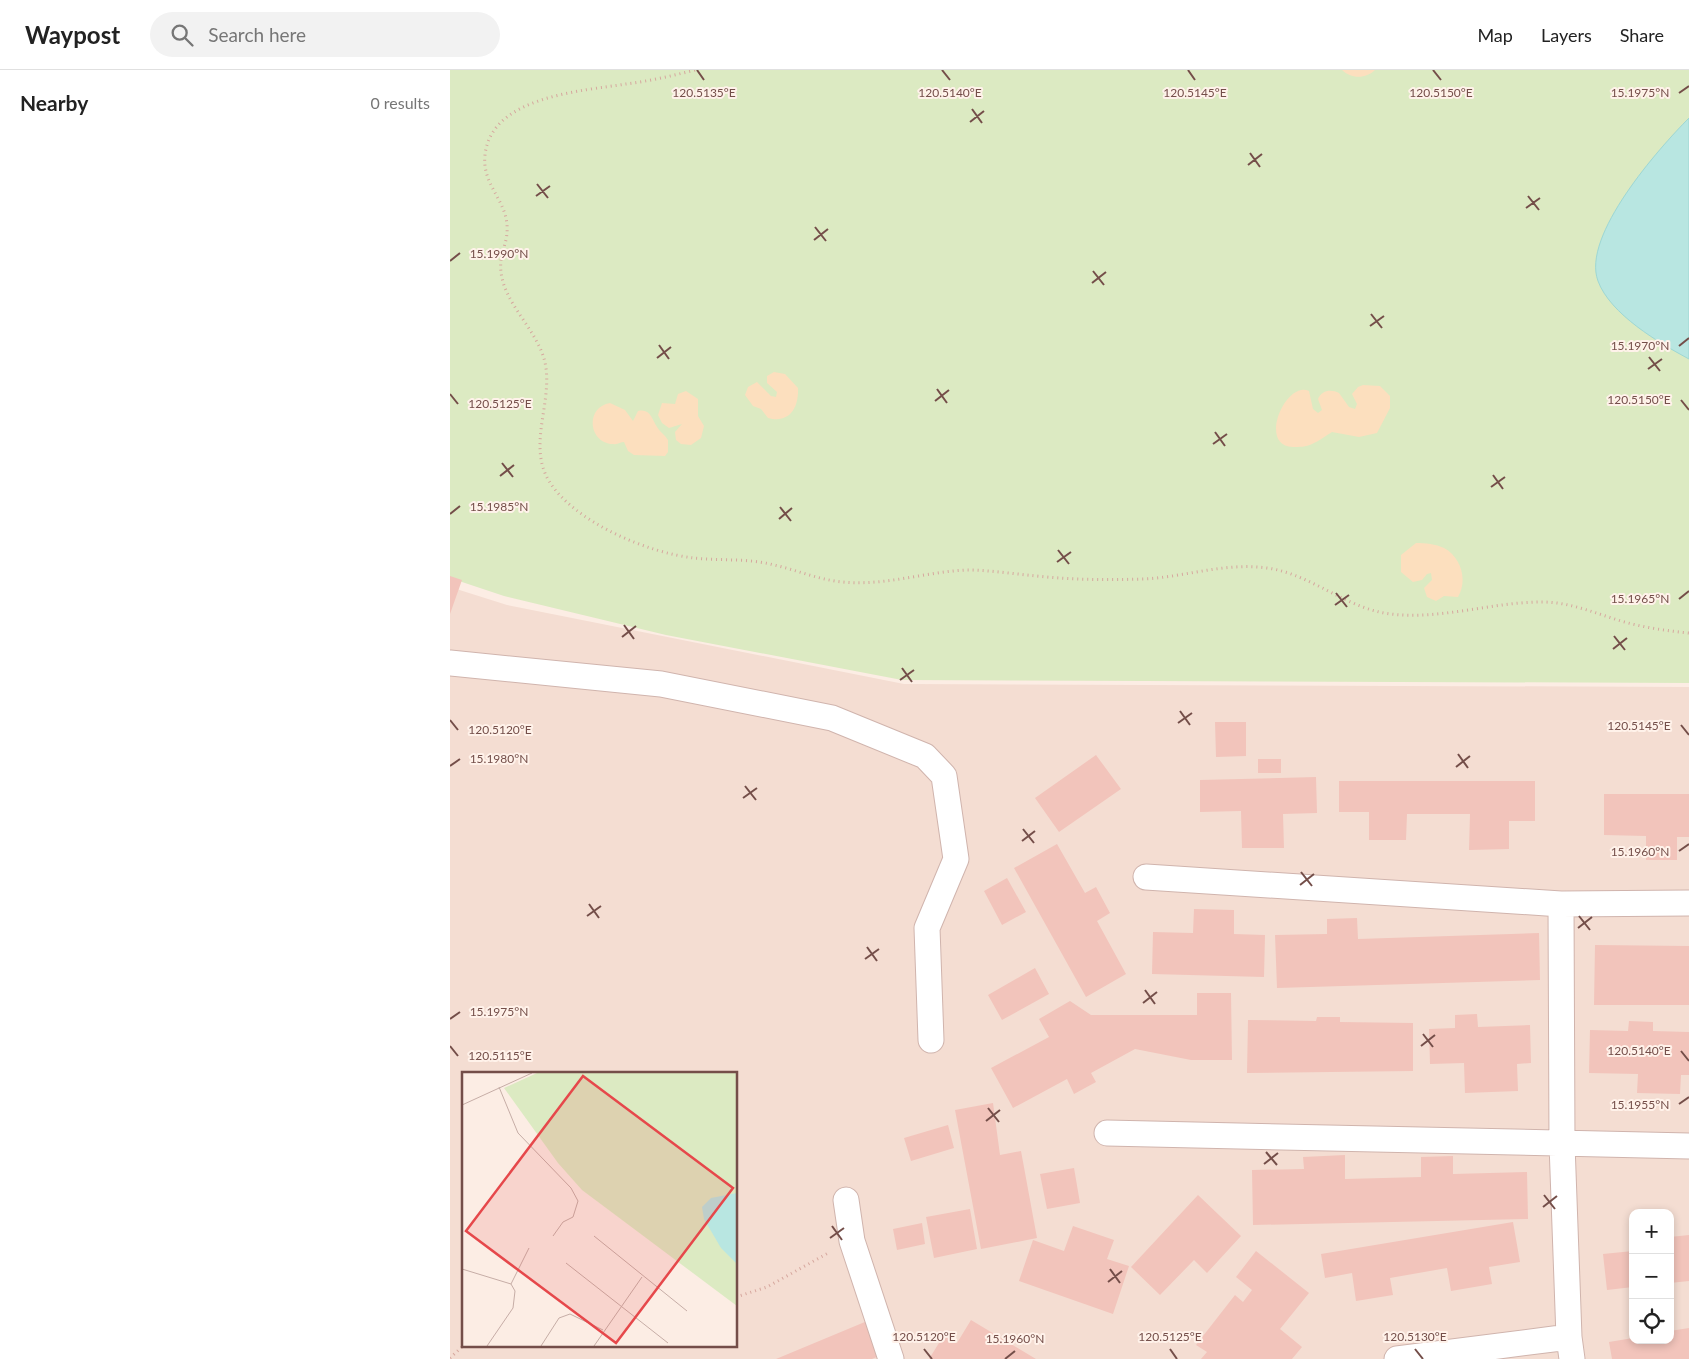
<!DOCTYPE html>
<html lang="en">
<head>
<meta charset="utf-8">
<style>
  body { margin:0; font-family:Lato,sans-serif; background:#f2f2f2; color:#222 }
  .controls { position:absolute; right:15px; bottom:15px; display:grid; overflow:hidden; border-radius:10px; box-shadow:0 2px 8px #0003 }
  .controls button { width:45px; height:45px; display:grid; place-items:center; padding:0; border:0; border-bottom:1px solid #e0e0e0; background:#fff; color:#222; font:25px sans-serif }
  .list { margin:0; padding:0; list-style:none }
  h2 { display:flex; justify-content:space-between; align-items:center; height:65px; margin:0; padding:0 20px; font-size:21px }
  h2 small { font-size:16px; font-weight:400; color:#767676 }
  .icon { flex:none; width:28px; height:28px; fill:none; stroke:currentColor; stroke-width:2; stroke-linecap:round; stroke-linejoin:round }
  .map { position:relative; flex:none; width:1239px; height:1289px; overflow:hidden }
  header { display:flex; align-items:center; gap:30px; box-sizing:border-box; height:70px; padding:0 25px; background:#fff; border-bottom:1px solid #e0e0e0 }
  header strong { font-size:24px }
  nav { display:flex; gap:28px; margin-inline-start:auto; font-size:18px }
  .search { width:350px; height:45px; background:#f2f2f2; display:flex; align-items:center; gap:12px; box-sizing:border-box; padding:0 18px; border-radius:28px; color:#767676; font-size:19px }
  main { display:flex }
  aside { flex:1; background:#fff }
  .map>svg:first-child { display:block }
  .residential { fill:#f4ddd2; fill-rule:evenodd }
  .green { fill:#dceac2 }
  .sand { fill:#fcdfbe }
  .water { fill:#b8e6e1; stroke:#9ed7d3 }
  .building { fill:#f2c4bb }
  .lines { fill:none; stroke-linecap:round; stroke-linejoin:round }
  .minor-casing { stroke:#d0b4ad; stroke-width:27 }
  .path { stroke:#d6a79e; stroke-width:3; stroke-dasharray:1 4; stroke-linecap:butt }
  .minor { stroke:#fff; stroke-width:25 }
  .ticks { fill:none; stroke:#744e49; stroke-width:2 }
  .inset-road { fill:none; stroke:#c6ada6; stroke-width:1 }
  .view { fill:#e6484b; fill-opacity:0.15; stroke:#e6484b; stroke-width:2.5 }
  .inset-edge { fill:none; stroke:#744e49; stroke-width:2.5 }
  .ticks-label { font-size:12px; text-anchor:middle; fill:#744e49; stroke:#fff2ea; stroke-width:4; stroke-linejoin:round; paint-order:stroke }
</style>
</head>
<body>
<header>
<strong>Waypost</strong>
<div class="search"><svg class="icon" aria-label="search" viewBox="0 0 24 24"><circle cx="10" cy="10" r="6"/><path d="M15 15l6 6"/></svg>Search here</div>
<nav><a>Map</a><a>Layers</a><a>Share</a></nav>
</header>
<main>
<aside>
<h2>Nearby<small>0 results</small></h2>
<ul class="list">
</ul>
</aside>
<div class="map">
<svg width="1239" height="1289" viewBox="0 0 1239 1289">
  <rect width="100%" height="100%" fill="#fcede4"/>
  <!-- residential -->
  <path class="residential" d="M 0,517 L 57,535 L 454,614 L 1239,617 L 1239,1289 L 0,1289 ZM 14,1003 L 286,1003 L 286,1275 L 14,1275 ZM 1183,1143 L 1220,1143 L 1220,1270 L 1183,1270 Z"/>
  <!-- green -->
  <path class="green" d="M 0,0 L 1239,0 L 1239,613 L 452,610 L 216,565 L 54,526 L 0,508 Z"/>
  <!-- sand -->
  <path class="sand" d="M 892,0 L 925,0 C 916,9 901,9 892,0 Z
    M 324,302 L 335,304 L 348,318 C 349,337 340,354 318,348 L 311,339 L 303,336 L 295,325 L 298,317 L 307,312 L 321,326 L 326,327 L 327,322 L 317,313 L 317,306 Z
    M 913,315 L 930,316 L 940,326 L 940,338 L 927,363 L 909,367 L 882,362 C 875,366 869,371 862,374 C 856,377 849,377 843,377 C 807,376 836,310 859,321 L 863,339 L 868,343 L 872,340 L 868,329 C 872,320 881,319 889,323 L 899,337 L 905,339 L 907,334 L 902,324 L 908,317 Z
    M 236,321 L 248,329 L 248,346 L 254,356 L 251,368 L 241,375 L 231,374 L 226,370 L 225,362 L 232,354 L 219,358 L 212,353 L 208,345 L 212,333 L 225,334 L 228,324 Z
    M 160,333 L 175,340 L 183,351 L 188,341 C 200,338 202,349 207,357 C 210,362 215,365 218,370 L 218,382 L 215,386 L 184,385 L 178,381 L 174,372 C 170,372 168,375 163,374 C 138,373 135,337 160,333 Z
    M 966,473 C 975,473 986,474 994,478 C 1011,487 1018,510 1008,527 L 994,526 L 986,531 L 977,527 L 974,518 L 982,510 L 981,503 L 977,504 L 972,510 L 963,512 L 951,502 L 951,485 Z"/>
  <!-- water -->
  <path class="water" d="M 1239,48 L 1239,289 C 1209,273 1160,244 1148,211 C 1131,166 1209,78 1239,48 Z"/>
  <!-- building -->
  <path class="building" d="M 0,506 L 12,510 L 0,544 Z
    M 765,652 L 796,652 L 796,686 L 766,687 Z
    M 646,685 L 671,719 L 609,762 L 585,728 Z
    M 808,689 L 831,689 L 831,703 L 808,703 Z
    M 866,707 L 867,743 L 833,744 L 834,778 L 792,778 L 791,741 L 750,742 L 750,710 Z
    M 889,711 L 1085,711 L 1085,751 L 1059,751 L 1059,779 L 1019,780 L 1020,744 L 957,744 L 956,770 L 919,770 L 919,742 L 889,742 Z
    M 1154,724 L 1239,724 L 1239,767 L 1227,767 L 1227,790 L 1196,790 L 1196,766 L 1154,765 Z
    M 607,774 L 635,823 L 646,817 L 660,843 L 647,851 L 676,904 L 636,927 L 564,798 Z
    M 557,808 L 576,842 L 552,855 L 534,821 Z
    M 744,839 L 784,840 L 784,864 L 815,865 L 814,907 L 702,904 L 703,862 L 743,863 Z
    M 907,848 L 908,869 L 1089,863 L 1090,910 L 827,918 L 825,865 L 877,864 L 877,849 Z
    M 1145,875 L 1239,876 L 1239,935 L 1144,935 Z
    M 585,898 L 599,924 L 552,950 L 538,925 Z
    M 747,923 L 781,923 L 782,990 L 741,990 L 685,979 L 641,1003 L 646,1012 L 624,1024 L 617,1009 L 563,1038 L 541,998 L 599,967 L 589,949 L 620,931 L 641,945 L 747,945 Z
    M 1027,944 L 1028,957 L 1080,955 L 1081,993 L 1067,994 L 1068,1021 L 1015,1023 L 1014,993 L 980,994 L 979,959 L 1005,958 L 1005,945 Z
    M 867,947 L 890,947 L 890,952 L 963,953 L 963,1001 L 797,1003 L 798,950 L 866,951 Z
    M 1179,951 L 1203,952 L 1203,961 L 1239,962 L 1239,1005 L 1231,1005 L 1230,1024 L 1187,1023 L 1188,1004 L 1139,1003 L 1140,960 L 1178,961 Z
    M 543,1033 L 550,1085 L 571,1081 L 587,1168 L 531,1179 L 505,1040 Z
    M 498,1055 L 504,1078 L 461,1091 L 454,1068 Z
    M 895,1085 L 895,1109 L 971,1107 L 971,1087 L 1003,1086 L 1003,1104 L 1077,1102 L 1078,1149 L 803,1155 L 802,1100 L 854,1099 L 853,1087 Z
    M 624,1098 L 630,1133 L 597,1139 L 590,1104 Z
    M 748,1125 L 791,1166 L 757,1203 L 744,1190 L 710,1225 L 681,1197 Z
    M 520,1139 L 527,1179 L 484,1188 L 476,1147 Z
    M 1063,1152 L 1070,1192 L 1039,1197 L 1042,1214 L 1001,1221 L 997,1198 L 940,1208 L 943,1225 L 906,1231 L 902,1203 L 875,1208 L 871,1184 Z
    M 472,1153 L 475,1174 L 447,1180 L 443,1159 Z
    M 623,1156 L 664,1170 L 657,1189 L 679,1196 L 663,1244 L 569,1211 L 583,1170 L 614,1181 Z
    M 1239,1165 L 1239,1211 L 1220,1213 L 1220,1167 Z
    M 806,1181 L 859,1223 L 830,1259 L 852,1277 L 842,1289 L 751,1289 L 757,1282 L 746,1275 L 785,1225 L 793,1232 L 802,1220 L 786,1207 Z
    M 1183,1181 L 1183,1217 L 1157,1220 L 1153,1184 Z
    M 422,1249 L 436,1283 L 422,1289 L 326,1289 Z
    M 521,1250 L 586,1289 L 479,1289 L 494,1265 L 507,1273 Z
    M 1239,1258 L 1239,1289 L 1162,1289 L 1159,1272 L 1183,1268 L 1183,1270 L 1220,1270 L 1220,1261 Z"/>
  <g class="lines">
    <defs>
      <path id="minor" d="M 0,593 L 211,614 L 382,648 L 475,686 L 494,706 L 506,789 L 477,858 L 481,970
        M 696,807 L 1111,834 L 1239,833
        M 1111,834 L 1112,1074 L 1119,1267 L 1122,1289
        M 657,1063 L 1239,1076
        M 396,1130 L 402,1171 L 441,1289
        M 947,1289 L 1119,1267"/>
    </defs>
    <!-- minor casing -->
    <use href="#minor" class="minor-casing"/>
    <!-- path -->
    <path class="path" d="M 245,0 C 222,6 199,11 176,14 C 132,21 41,26 35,85 C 31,121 68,135 54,177 C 37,226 90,254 96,298 C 101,336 78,376 99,411 C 124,452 198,483 244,488 C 271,491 298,488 324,495 C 347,500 369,510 393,512 C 435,516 475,502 516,500 C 540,500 564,504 587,506 C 623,510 658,510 694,509 C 735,507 776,492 817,498 C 862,504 896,539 941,544 C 991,550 1042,532 1092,532 C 1122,532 1149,545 1178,553 C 1198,558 1218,561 1239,563
      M 286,1227 L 317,1217 L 380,1182
      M 0,1288 L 14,1275"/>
    <!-- minor -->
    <use href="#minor" class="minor"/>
  </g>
  <!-- ticks -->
  <path class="ticks" d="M 247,0 L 254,10M 492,0 L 500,10M 738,0 L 745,10M 983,0 L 991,10M 1229,23 L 1239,16M 522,39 L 532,53M 520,52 L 534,41M 800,83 L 810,97M 798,95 L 812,84M 87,114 L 98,128M 86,126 L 100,116M 1078,126 L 1089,140M 1076,138 L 1090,128M 365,157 L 376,171M 364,170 L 378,159M 0,191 L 10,183M 643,201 L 654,215M 642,213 L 656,202M 921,244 L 932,258M 920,256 L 934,246M 209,275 L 219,289M 1229,276 L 1239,268M 1199,287 L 1210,301M 207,288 L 221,277M 1198,299 L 1212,289M 487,319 L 497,333M 0,324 L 8,334M 1231,330 L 1239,340M 485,331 L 499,320M 765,362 L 775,376M 763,374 L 777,364M 52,393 L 63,407M 1043,405 L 1053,419M 50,406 L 64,395M 1041,417 L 1055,407M 330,437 L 341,451M 0,444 L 10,436M 329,449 L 342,438M 608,480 L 619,494M 607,492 L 621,482M 886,523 L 897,537M 1229,529 L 1239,521M 885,535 L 899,525M 174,555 L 184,569M 1164,566 L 1175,580M 172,567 L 186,556M 1163,579 L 1177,568M 452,598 L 462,612M 450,610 L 464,600M 730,641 L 740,655M 0,650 L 8,660M 728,653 L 742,643M 1231,655 L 1239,665M 1008,684 L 1018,698M 0,696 L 10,689M 1006,697 L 1020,686M 295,716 L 306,730M 293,728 L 307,718M 573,759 L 584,773M 572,771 L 585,761M 1229,781 L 1239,774M 851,802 L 862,816M 850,815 L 864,804M 139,834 L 149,848M 137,846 L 151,836M 1129,846 L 1140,860M 1128,858 L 1142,847M 417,877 L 427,891M 415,889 L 429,879M 695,920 L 705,934M 693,933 L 707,922M 0,949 L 10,942M 973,964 L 983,977M 0,976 L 8,986M 971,976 L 985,965M 1231,981 L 1239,991M 1229,1034 L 1239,1027M 538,1038 L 549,1052M 536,1051 L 550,1040M 816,1082 L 827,1095M 814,1094 L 828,1083M 1094,1125 L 1105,1139M 1093,1137 L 1107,1126M 382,1156 L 392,1170M 380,1168 L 394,1158M 660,1199 L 670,1213M 658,1212 L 672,1201M 474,1279 L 482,1289M 720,1279 L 727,1289M 965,1279 L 973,1289M 555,1289 L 565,1281"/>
  <!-- overview -->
  <g transform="translate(12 1002)">
    <rect width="275" height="275" fill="#fcede4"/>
    <path d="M 75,1 L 275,1 L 275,234 L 120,118 L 96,91 L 42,16 Z" fill="#dceac2"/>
    <path d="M 275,121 L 275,192 L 259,176 L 242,147 L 240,135 L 249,126 Z" fill="#b8e6e1"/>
    <path class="inset-road" d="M 37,15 L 56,61 L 109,116 L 116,129 L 111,145 L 101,150 L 91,164M 0,33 L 70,1M 132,164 L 225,239M 104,191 L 206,271M 0,197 L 49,212 L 53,219 L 51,236 L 25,274M 49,212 L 67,176M 79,274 L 97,246 L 108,242 L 141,258M 132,274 L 180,205"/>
    <path class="view" d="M 121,4 L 271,116 L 154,271 L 4,159 Z"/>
    <rect width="275" height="275" class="inset-edge"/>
  </g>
  <g class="ticks-label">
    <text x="254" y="27">120.5135°E</text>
    <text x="500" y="27">120.5140°E</text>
    <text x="745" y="27">120.5145°E</text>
    <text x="991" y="27">120.5150°E</text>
    <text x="1190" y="27">15.1975°N</text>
    <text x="49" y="188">15.1990°N</text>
    <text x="1190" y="280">15.1970°N</text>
    <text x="1189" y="334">120.5150°E</text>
    <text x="50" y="338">120.5125°E</text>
    <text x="49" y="441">15.1985°N</text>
    <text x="1190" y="533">15.1965°N</text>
    <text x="1189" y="660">120.5145°E</text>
    <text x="50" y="664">120.5120°E</text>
    <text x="49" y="693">15.1980°N</text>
    <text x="1190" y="786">15.1960°N</text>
    <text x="49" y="946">15.1975°N</text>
    <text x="1189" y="985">120.5140°E</text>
    <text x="50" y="990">120.5115°E</text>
    <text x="1190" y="1039">15.1955°N</text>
    <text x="474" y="1271">120.5120°E</text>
    <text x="720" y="1271">120.5125°E</text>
    <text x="965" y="1271">120.5130°E</text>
    <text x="565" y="1273">15.1960°N</text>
  </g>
</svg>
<div class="controls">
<button>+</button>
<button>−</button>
<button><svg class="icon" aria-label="locate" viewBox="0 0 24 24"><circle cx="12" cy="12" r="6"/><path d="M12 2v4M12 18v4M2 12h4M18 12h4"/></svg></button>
</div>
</div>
</main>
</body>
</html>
